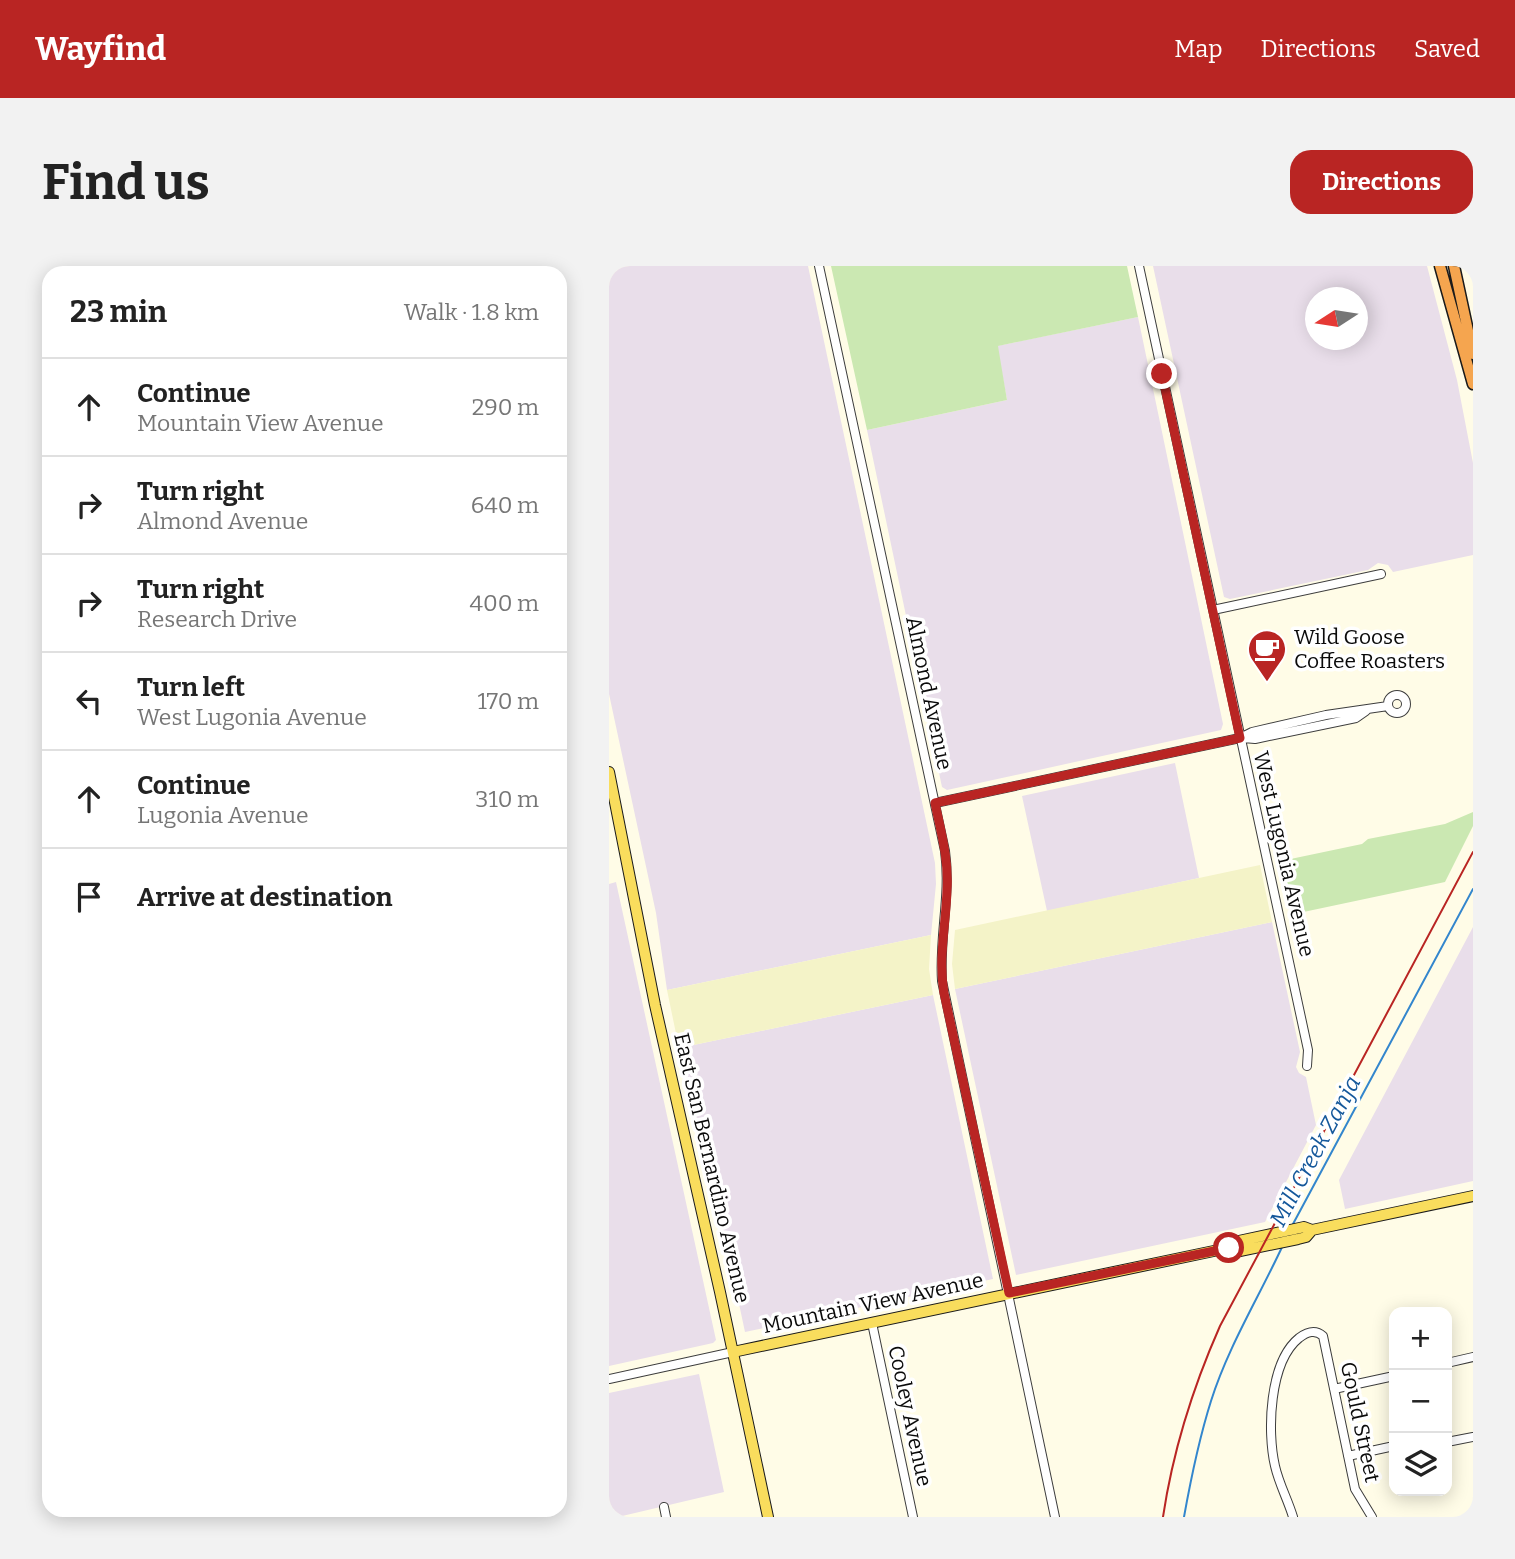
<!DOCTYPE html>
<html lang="en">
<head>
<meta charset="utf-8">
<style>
  body { margin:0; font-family:Bitter,serif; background:#f2f2f2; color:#222 }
  .controls { position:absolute; right:21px; bottom:21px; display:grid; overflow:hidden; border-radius:14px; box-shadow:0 4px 18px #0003 }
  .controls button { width:63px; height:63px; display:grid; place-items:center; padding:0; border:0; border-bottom:2px solid #e0e0e0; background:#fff; color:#222; font:35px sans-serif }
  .compass { position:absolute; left:696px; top:21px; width:63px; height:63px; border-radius:50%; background:#fff; box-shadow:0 4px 18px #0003; rotate:258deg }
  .stop { position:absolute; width:21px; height:21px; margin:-16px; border:5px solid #b92523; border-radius:50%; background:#fff }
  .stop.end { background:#b92523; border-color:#fff; box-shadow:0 2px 7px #0008 }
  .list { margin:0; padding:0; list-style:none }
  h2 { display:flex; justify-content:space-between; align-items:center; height:91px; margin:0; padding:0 28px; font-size:30px }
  h2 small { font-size:23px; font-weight:400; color:#767676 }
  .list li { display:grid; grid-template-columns:46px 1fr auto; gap:21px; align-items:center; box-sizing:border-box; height:98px; padding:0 28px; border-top:2px solid #e0e0e0 }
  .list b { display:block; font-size:26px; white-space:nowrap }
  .list p { margin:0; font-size:23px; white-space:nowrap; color:#767676 }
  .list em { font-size:23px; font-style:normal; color:#767676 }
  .icon { flex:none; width:38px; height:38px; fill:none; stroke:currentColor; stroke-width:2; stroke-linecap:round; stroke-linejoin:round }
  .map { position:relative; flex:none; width:864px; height:1251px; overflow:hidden; border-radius:21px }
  header { display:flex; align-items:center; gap:42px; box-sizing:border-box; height:98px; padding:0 35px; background:#b92523; color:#fff }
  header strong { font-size:33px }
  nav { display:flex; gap:38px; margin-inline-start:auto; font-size:24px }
  .intro { display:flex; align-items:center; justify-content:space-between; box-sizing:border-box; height:168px; padding:0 42px }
  h1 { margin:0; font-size:49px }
  .button { padding:18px 32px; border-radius:21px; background:#b92523; color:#fff; font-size:24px; font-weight:700 }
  main { display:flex; gap:42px; padding:0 42px }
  aside { flex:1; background:#fff; border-radius:21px; box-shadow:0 4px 18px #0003 }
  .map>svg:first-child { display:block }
  .industrial { fill:#e9deea; fill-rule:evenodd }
  .farmland { fill:#f4f3c8 }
  .green { fill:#cbe8b2 }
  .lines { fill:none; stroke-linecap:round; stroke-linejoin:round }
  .stream { stroke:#3386cd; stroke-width:2 }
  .minor-casing { stroke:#3d3d3d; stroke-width:10 }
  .major-casing { stroke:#1b1b1b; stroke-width:12 }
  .highway-casing { stroke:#1b1b1b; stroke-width:13 }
  .minor { stroke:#fff; stroke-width:8 }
  .major { stroke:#f9dd5d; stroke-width:10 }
  .highway { stroke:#f5a54f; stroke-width:10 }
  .rail { stroke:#b92523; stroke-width:2 }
  .route { stroke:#b92523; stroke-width:9 }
  .labels { text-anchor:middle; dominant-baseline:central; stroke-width:7; stroke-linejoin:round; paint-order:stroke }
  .poi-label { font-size:21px; fill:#0a0a0a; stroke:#fff; text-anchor:start }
  .street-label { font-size:21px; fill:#0a0a0a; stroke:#fff }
  .water-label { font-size:23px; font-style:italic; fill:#15589b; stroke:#fff }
</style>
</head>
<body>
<header>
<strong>Wayfind</strong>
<nav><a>Map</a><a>Directions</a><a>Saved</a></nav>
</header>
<div class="intro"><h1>Find us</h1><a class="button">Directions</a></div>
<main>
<aside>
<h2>23 min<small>Walk · 1.8 km</small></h2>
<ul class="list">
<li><svg class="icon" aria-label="ahead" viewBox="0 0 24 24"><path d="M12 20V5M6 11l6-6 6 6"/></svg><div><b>Continue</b><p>Mountain View Avenue</p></div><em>290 m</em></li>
<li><svg class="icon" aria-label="right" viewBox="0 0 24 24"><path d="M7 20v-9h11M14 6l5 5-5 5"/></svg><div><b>Turn right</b><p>Almond Avenue</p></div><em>640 m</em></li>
<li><svg class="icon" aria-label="right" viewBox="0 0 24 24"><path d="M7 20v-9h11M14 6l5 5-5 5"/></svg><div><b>Turn right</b><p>Research Drive</p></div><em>400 m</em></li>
<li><svg class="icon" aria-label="left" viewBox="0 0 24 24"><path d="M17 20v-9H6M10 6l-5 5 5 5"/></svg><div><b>Turn left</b><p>West Lugonia Avenue</p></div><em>170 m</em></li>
<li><svg class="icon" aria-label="ahead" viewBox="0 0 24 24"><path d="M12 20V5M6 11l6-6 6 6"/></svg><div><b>Continue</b><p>Lugonia Avenue</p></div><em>310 m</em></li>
<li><svg class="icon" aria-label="arrive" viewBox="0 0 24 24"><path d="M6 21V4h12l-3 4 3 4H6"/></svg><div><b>Arrive at destination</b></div></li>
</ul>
</aside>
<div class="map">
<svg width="864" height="1251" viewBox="0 0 864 1251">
  <rect width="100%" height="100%" fill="#fffce7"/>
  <!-- industrial -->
  <path class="industrial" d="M 0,0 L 199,0 L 326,597 L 327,618 L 322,669 L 58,724 L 47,647 L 0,428 Z
    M 544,0 L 818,0 L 848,114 L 864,197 L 864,289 L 784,306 L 779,299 L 769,297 L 759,304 L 621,333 L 615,331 ZM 706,32 L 748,32 L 748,74 L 706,74 Z
    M 529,51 L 614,458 L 612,464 L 338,524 L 333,521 L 258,164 L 398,134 L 388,80 Z
    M 566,497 L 590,612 L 438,645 L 413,530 Z
    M 7,616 L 107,1074 L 104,1077 L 0,1100 L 0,618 Z
    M 663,656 L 691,786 L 687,801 L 690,807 L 697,811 L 707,859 L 656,956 L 407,1009 L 346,723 Z
    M 864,661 L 864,915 L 736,943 L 730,914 Z
    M 324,729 L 384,1013 L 136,1066 L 101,901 L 83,839 L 70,782 Z
    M 90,1108 L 115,1226 L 9,1251 L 0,1251 L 0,1127 Z"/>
  <!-- farmland -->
  <path class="farmland" d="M 651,599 L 663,656 L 346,723 L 343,698 L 346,664 Z
    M 322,669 L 320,703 L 324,729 L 70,782 L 58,724 Z"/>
  <!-- green -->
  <path class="green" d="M 222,0 L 518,0 L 529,51 L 389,80 L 398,134 L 258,164 Z
    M 864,546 L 864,560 L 836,616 L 685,648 L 672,595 L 753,578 L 759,573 L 836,558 Z"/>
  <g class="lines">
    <!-- stream -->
    <path class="stream" d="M 684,958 L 864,623
      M 575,1251 C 582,1212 590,1173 602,1135 C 619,1081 650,1031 674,979"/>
    <defs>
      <path id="minor" d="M 210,0 L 336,585 C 342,629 330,671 333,715 L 446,1251
        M 530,0 L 699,784 L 698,800
        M 604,344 L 772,308
        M779 438a9 9 0 1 1 18 0a9 9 0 1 1-18 0Z
        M 634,472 L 646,473 L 747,452 L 757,445
        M 326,537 L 631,472 L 643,466 L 717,449 L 779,440
        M 263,1057 L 304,1251
        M 838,1097 L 864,1091
        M 0,1113 L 124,1086
        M 725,1123 L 785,1110
        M 838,1176 L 864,1171
        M 739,1190 L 785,1180
        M 55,1241 L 57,1251
        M 684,1251 C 679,1234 670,1218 666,1200 C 658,1166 660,1096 690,1072 C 698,1066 706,1063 714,1070 L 746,1223 L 763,1251"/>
      <path id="major" d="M 0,506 L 46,739 L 111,1026 L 159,1251
        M 619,982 L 626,986 L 689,973 L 697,971 L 703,964
        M 124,1086 L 619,982 L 625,976 L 695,961 L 703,964 L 864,930"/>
      <path id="highway" d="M 831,0 L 864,118
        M 845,0 L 864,88"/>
    </defs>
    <!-- minor casing -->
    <use href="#minor" class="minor-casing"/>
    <!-- major casing -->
    <use href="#major" class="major-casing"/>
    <!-- highway casing -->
    <use href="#highway" class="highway-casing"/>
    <!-- minor -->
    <use href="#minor" class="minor"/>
    <!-- major -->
    <use href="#major" class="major"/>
    <!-- highway -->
    <use href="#highway" class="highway"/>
    <!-- rail -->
    <path class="rail" d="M 554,1251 C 564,1184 584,1121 611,1060 L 864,586"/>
  </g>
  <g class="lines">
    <!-- route -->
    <path class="route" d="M 553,108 L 631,472 L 326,537 C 332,566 340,594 338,624 C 337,659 329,692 335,727 L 400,1027 L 620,982"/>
  </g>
  <!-- icons -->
  <defs>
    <symbol id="cafe-pin" viewBox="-11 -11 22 30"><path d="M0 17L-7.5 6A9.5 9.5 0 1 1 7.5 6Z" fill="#b92523" stroke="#fff"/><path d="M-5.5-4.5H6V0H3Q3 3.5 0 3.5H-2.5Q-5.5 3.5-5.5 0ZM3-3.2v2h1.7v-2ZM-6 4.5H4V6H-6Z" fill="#fff"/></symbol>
  </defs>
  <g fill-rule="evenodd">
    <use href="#cafe-pin" x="636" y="361" width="44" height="60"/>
  </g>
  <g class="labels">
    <!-- poi labels -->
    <g class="poi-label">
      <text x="685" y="371">Wild Goose<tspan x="685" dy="24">Coffee Roasters</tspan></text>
    </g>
    <!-- street labels -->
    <g class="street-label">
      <text transform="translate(320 427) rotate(78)">Almond Avenue</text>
      <text transform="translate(675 588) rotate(77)">West Lugonia Avenue</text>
      <text transform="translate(103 902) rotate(77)">East San Bernardino Avenue</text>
      <text transform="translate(264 1037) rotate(-12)">Mountain View Avenue</text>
      <text transform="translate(301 1150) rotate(78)">Cooley Avenue</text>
      <text transform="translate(751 1156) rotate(78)">Gould Street</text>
    </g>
    <!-- water labels -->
    <g class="water-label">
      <text transform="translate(706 885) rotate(-62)">Mill Creek Zanja</text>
    </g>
  </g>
</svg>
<div class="controls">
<button>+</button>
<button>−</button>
<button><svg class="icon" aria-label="layers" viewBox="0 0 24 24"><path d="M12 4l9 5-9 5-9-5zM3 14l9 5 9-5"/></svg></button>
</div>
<svg class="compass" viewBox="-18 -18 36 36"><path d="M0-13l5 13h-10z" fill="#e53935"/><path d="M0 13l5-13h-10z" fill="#767676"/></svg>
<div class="stop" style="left:620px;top:982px"></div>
<div class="stop end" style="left:553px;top:108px"></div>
</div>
</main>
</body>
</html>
